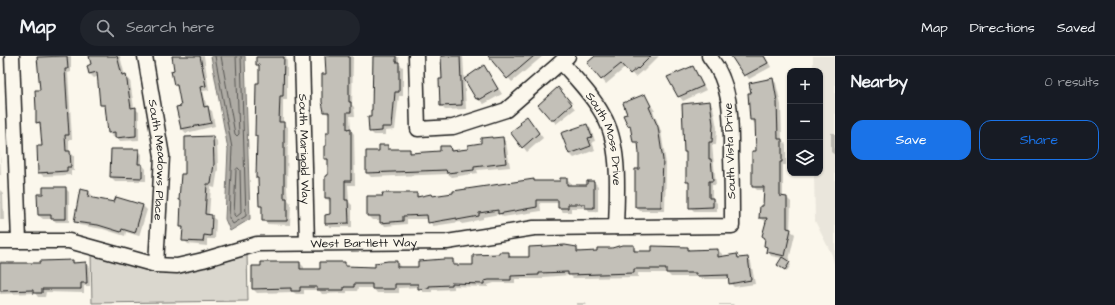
<!DOCTYPE html>
<html lang="en">
<head>
<meta charset="utf-8">
<style>
  body { margin:0; font-family:"Architects Daughter",sans-serif; background:#20242c; color:#f1f3f6 }
  .controls { position:absolute; right:12px; top:12px; display:grid; overflow:hidden; border-radius:8px; box-shadow:0 1px 3px #0004 }
  .controls button { width:36px; height:36px; display:grid; place-items:center; padding:0; border:0; border-bottom:1px solid #363941; background:#171b24; color:#f1f3f6; font:20px sans-serif }
  .list { margin:0; padding:0; list-style:none }
  h2 { display:flex; justify-content:space-between; align-items:center; height:52px; margin:0; padding:0 16px; font-size:17px }
  h2 small { font-size:13px; font-weight:400; color:#9ea1a6 }
  .actions { display:flex; gap:8px; padding:12px 16px }
  .actions a { flex:1; padding:9px 0; border:1px solid #1a73e8; border-radius:12px; text-align:center; font-size:14px; color:#1a73e8 }
  .actions .main { background:#1a73e8; color:#fff }
  .icon { flex:none; width:22px; height:22px; fill:none; stroke:currentColor; stroke-width:2; stroke-linecap:round; stroke-linejoin:round }
  .map { position:relative; flex:none; width:835px; height:249px; overflow:hidden }
  header { display:flex; align-items:center; gap:24px; box-sizing:border-box; height:56px; padding:0 20px; background:#171b24; border-bottom:1px solid #363941 }
  header strong { font-size:19px }
  nav { display:flex; gap:22px; margin-inline-start:auto; font-size:14px }
  .search { width:280px; height:36px; background:#20242c; display:flex; align-items:center; gap:10px; box-sizing:border-box; padding:0 14px; border-radius:22px; color:#9ea1a6; font-size:15px }
  main { display:flex }
  aside { flex:1; background:#171b24 }
  .map>svg:first-child { display:block }
  .built { fill:#eae6dc }
  .green { fill:#dad7ce; stroke:#7b7a75 }
  .water { fill:#afaca5; stroke:#74726e }
  .shadow { fill:#0003 }
  .lines { fill:none; stroke-linecap:round; stroke-linejoin:round }
  .shore { stroke:#575653; stroke-width:1 }
  .building { fill:#c3c0b8; stroke:#1c1c1c }
  .minor-casing { stroke:#1c1c1c; stroke-width:17 }
  .minor { stroke:#fbf7ec; stroke-width:14 }
  .labels { text-anchor:middle; dominant-baseline:central; stroke-width:3; stroke-linejoin:round; paint-order:stroke }
  .street-label { font-size:12px; fill:#1c1c1c; stroke:#fbf7ec }
</style>
</head>
<body>
<header>
<strong>Map</strong>
<div class="search"><svg class="icon" aria-label="search" viewBox="0 0 24 24"><circle cx="10" cy="10" r="6"/><path d="M15 15l6 6"/></svg>Search here</div>
<nav><a>Map</a><a>Directions</a><a>Saved</a></nav>
</header>
<main>
<div class="map">
<svg width="835" height="249" viewBox="0 0 835 249">
  <rect width="100%" height="100%" fill="#fbf7ec"/>
  <filter id="ink" filterUnits="userSpaceOnUse"><feTurbulence type="fractalNoise" baseFrequency=".025" numOctaves="2"/><feDisplacementMap in="SourceGraphic" scale="8" xChannelSelector="R" yChannelSelector="G"/><feConvolveMatrix kernelMatrix="1 2 1 2 8 2 1 2 1" color-interpolation-filters="sRGB"/></filter>
  <g filter="url(#ink)">
    <!-- built -->
    <path class="built" d="M 813,0 L 835,0 L 835,212 L 832,199 L 815,165 L 814,117 L 820,117 L 820,15 L 813,15 Z"/>
    <!-- green -->
    <path class="green" d="M 91,197 L 153,214 L 247,197 L 248,245 L 92,247 Z"/>
    <!-- water -->
    <path class="water" d="M 211,0 L 245,0 L 250,163 L 230,175 L 225,163 L 228,93 Z"/>
    <!-- shadow -->
    <path class="shadow" d="M 39,0 L 71,0 L 71,16 L 68,17 L 72,83 L 69,83 L 69,95 L 74,100 L 74,115 L 71,115 L 71,119 L 43,120 L 39,116 L 43,91 L 42,70 L 37,66 L 41,35 Z
      M 90,0 L 120,0 L 125,20 L 130,24 L 134,52 L 139,56 L 139,84 L 120,85 L 116,80 L 113,81 L 109,77 L 107,53 L 101,49 L 99,20 L 94,22 L 90,18 L 93,9 Z
      M 173,0 L 204,0 L 209,34 L 203,35 L 207,52 L 212,55 L 215,70 L 186,77 L 182,73 L 182,50 L 179,33 L 175,29 L 175,15 Z
      M 257,0 L 286,0 L 287,6 L 287,44 L 283,44 L 283,67 L 288,71 L 287,133 L 288,144 L 291,147 L 290,169 L 267,168 L 263,164 L 263,152 L 260,149 L 259,124 L 257,122 L 258,82 L 256,80 L 260,28 L 260,11 L 257,8 Z
      M 326,0 L 353,0 L 352,49 L 354,51 L 355,60 L 350,60 L 351,74 L 354,78 L 355,129 L 348,129 L 349,146 L 352,149 L 352,171 L 330,171 L 326,167 L 331,159 L 330,146 L 326,142 L 329,106 L 326,102 L 330,78 L 330,60 L 325,56 L 327,19 Z
      M 374,0 L 397,0 L 399,2 L 399,8 L 403,11 L 403,40 L 399,40 L 395,74 L 385,75 L 385,79 L 374,79 L 370,75 L 373,55 Z
      M 442,0 L 463,0 L 466,53 L 445,54 L 441,50 Z
      M 494,0 L 543,0 L 512,26 L 491,2 Z
      M 598,0 L 659,0 L 643,16 L 642,15 L 635,21 L 626,11 L 606,28 L 588,7 Z
      M 732,0 L 765,0 L 771,11 L 749,23 Z
      M 484,10 L 502,38 L 484,48 L 477,42 Z
      M 692,11 L 696,15 L 706,34 L 683,45 L 679,40 Z
      M 772,23 L 776,27 L 781,49 L 782,84 L 786,88 L 786,109 L 783,109 L 783,142 L 787,142 L 791,146 L 790,174 L 795,178 L 789,204 L 783,203 L 791,209 L 787,215 L 780,210 L 782,202 L 771,200 L 765,190 L 767,166 L 760,162 L 764,151 L 765,134 L 757,134 L 753,130 L 757,96 L 755,68 L 751,63 L 752,37 Z
      M 562,36 L 575,53 L 556,68 L 552,63 Z
      M 644,39 L 655,55 L 653,55 L 661,75 L 666,108 L 665,155 L 640,155 L 636,151 L 640,114 L 639,90 L 634,86 L 632,73 L 629,69 L 629,58 Z
      M 709,46 L 713,50 L 717,72 L 716,89 L 712,89 L 716,129 L 712,129 L 712,142 L 717,147 L 717,155 L 694,155 L 690,151 L 690,128 L 687,125 Z
      M 531,66 L 543,82 L 527,96 L 512,76 Z
      M 587,69 L 591,73 L 595,85 L 592,86 L 595,94 L 574,102 L 570,98 L 562,78 Z
      M 831,77 L 835,77 L 835,99 L 831,96 Z
      M 213,81 L 217,85 L 218,113 L 215,132 L 211,131 L 209,159 L 216,164 L 215,183 L 207,183 L 207,190 L 188,188 L 184,184 L 184,174 L 181,170 L 182,145 L 180,143 L 186,119 Z
      M 502,82 L 506,86 L 510,111 L 477,114 L 478,117 L 452,121 L 448,118 L 371,121 L 367,117 L 380,96 L 387,90 L 391,94 L 409,94 L 414,98 L 441,96 L 450,91 L 454,96 L 470,94 Z
      M 138,94 L 142,98 L 142,108 L 146,113 L 146,125 L 115,125 L 111,121 Z
      M 0,95 L 1,119 L 0,119 Z
      M 567,123 L 571,127 L 571,130 L 588,130 L 594,126 L 598,130 L 598,155 L 590,156 L 587,152 L 571,152 L 571,156 L 563,156 L 559,152 L 559,147 L 540,147 L 541,155 L 503,161 L 500,158 L 483,161 L 483,163 L 473,165 L 473,166 L 462,168 L 460,166 L 433,170 L 428,163 L 407,163 L 407,168 L 385,170 L 381,164 L 372,164 L 368,160 L 416,138 L 420,141 L 433,141 L 534,124 L 536,126 L 561,126 Z
      M 65,132 L 69,136 L 69,166 L 56,166 L 53,163 L 43,163 L 38,159 L 44,139 Z
      M 0,134 L 3,137 L 4,164 L 0,164 Z
      M 89,136 L 93,140 L 92,143 L 115,147 L 117,142 L 143,150 L 147,154 L 139,180 L 126,176 L 125,180 L 103,173 L 79,169 L 75,165 Z
      M 633,190 L 637,196 L 688,192 L 690,195 L 718,194 L 722,198 L 722,201 L 737,199 L 741,203 L 747,202 L 751,206 L 755,228 L 734,231 L 730,227 L 729,223 L 701,223 L 698,221 L 671,221 L 667,217 L 638,217 L 638,221 L 573,222 L 570,219 L 543,221 L 543,223 L 515,223 L 515,227 L 494,227 L 488,229 L 488,231 L 454,230 L 454,233 L 432,234 L 432,236 L 423,236 L 419,231 L 399,232 L 399,237 L 377,237 L 373,232 L 358,232 L 357,235 L 347,235 L 347,237 L 322,238 L 319,234 L 304,234 L 304,238 L 296,238 L 293,236 L 257,237 L 253,233 L 300,207 L 304,211 L 304,214 L 321,214 L 344,207 L 349,211 L 376,212 L 397,206 L 401,212 L 419,212 L 453,204 L 457,210 L 474,210 L 508,197 L 512,202 L 530,202 L 576,192 L 580,196 L 598,196 L 598,193 Z
      M 0,205 L 5,205 L 9,208 L 41,208 L 73,205 L 75,208 L 86,207 L 90,211 L 90,230 L 84,230 L 84,237 L 46,236 L 45,241 L 38,241 L 35,237 L 0,238 Z
      M 577,247 L 585,247 L 587,249 L 577,249 Z
      M 719,248 L 733,248 L 734,249 L 719,249 Z"/>
    <g class="lines">
      <!-- shore -->
      <path class="shore" d="M 215,0 L 232,92 L 229,162 L 233,168 L 246,160 L 241,0
        M 221,0 L 235,78 L 237,80 L 239,78 L 236,0
        M 238,112 L 240,114 L 241,157 L 236,161 L 234,159 L 236,114 Z"/>
    </g>
    <!-- building -->
    <path class="building" d="M 67,0 L 68,13 L 65,13 L 69,79 L 65,79 L 66,95 L 70,95 L 71,111 L 67,111 L 67,115 L 38,117 L 37,90 L 42,90 L 40,66 L 36,67 L 36,53 L 35,34 L 40,34 L 37,1 Z
      M 89,0 L 117,0 L 122,19 L 126,18 L 131,52 L 136,51 L 136,80 L 115,82 L 115,76 L 108,77 L 105,49 L 100,49 L 97,16 L 89,18 L 87,10 L 91,8 Z
      M 172,0 L 200,0 L 206,30 L 200,31 L 204,51 L 208,50 L 211,67 L 181,73 L 176,51 L 181,50 L 177,29 L 174,29 L 171,15 L 174,14 Z
      M 325,0 L 349,0 L 349,46 L 351,46 L 351,56 L 347,56 L 347,73 L 351,72 L 351,125 L 345,125 L 345,144 L 348,144 L 349,167 L 325,168 L 325,159 L 330,158 L 330,142 L 325,142 L 325,120 L 328,119 L 328,103 L 324,103 L 324,90 L 326,90 L 326,77 L 329,77 L 329,56 L 324,56 L 322,46 L 322,18 L 326,18 Z
      M 373,0 L 396,0 L 396,6 L 399,6 L 399,36 L 395,36 L 392,71 L 382,71 L 382,75 L 369,76 L 368,61 L 371,61 L 371,54 L 372,54 Z
      M 441,0 L 460,0 L 462,49 L 440,50 L 439,23 L 442,23 Z
      M 488,0 L 534,0 L 507,23 Z
      M 595,0 L 651,0 L 638,13 L 637,12 L 630,18 L 621,8 L 601,24 L 587,7 Z
      M 731,0 L 764,0 L 768,7 L 744,20 Z
      M 256,1 L 284,1 L 283,40 L 280,40 L 279,66 L 284,66 L 284,142 L 287,142 L 287,165 L 262,165 L 262,150 L 259,150 L 258,122 L 256,122 L 257,80 L 255,80 L 256,27 L 259,27 L 259,9 L 256,9 Z
      M 484,9 L 498,33 L 479,44 L 478,42 L 476,43 L 464,23 Z
      M 693,10 L 703,30 L 678,41 L 667,21 Z
      M 773,22 L 777,45 L 778,83 L 782,83 L 782,106 L 780,106 L 780,140 L 787,141 L 787,172 L 791,173 L 785,200 L 766,196 L 767,191 L 764,190 L 765,182 L 762,180 L 767,162 L 759,162 L 760,150 L 763,150 L 764,131 L 752,131 L 752,95 L 756,95 L 755,64 L 750,64 L 748,37 L 751,37 L 749,27 Z
      M 558,31 L 572,48 L 554,64 L 551,64 L 538,49 Z
      M 645,38 L 651,50 L 649,51 L 658,71 L 663,104 L 661,151 L 635,151 L 635,113 L 639,113 L 639,97 L 638,86 L 633,86 L 630,69 L 628,70 L 623,59 L 627,58 L 623,47 Z
      M 710,45 L 713,68 L 712,86 L 709,86 L 709,103 L 711,103 L 713,125 L 709,125 L 709,142 L 713,142 L 713,151 L 689,152 L 689,126 L 686,126 L 686,96 L 684,96 L 682,48 Z
      M 527,60 L 539,77 L 522,92 L 510,76 L 521,68 L 519,66 Z
      M 587,68 L 592,81 L 588,82 L 591,90 L 569,98 L 561,77 Z
      M 213,80 L 214,108 L 211,128 L 207,128 L 205,158 L 212,159 L 211,180 L 204,179 L 203,186 L 182,185 L 183,171 L 180,171 L 181,144 L 179,144 L 181,118 L 185,118 L 185,81 Z
      M 492,81 L 492,82 L 503,81 L 506,107 L 474,111 L 474,114 L 447,117 L 446,114 L 366,117 L 366,95 L 379,95 L 379,89 L 388,89 L 388,93 L 410,93 L 410,97 L 440,95 L 440,90 L 450,90 L 451,95 L 468,93 L 468,89 L 481,87 L 481,82 Z
      M 111,93 L 139,93 L 138,108 L 142,108 L 142,122 L 110,121 Z
      M 560,122 L 567,122 L 567,129 L 587,129 L 587,125 L 594,125 L 594,152 L 585,152 L 585,148 L 568,148 L 568,152 L 558,152 L 558,144 L 537,144 L 537,151 L 498,158 L 498,154 L 479,157 L 479,160 L 457,164 L 457,162 L 428,167 L 427,159 L 403,160 L 403,165 L 380,167 L 380,160 L 367,160 L 367,140 L 383,140 L 382,137 L 417,137 L 417,141 L 431,138 L 432,140 L 453,137 L 453,135 L 534,123 L 534,125 L 560,125 Z
      M 43,131 L 66,131 L 66,163 L 51,163 L 51,159 L 38,159 L 37,138 L 43,138 Z
      M 80,133 L 89,135 L 88,141 L 114,146 L 116,141 L 143,149 L 135,177 L 122,173 L 121,176 L 98,169 L 74,166 Z
      M 565,189 L 577,191 L 577,196 L 597,195 L 597,192 L 612,192 L 622,189 L 634,189 L 634,195 L 652,195 L 652,190 L 688,191 L 688,194 L 718,193 L 718,201 L 737,198 L 738,202 L 748,201 L 751,224 L 729,228 L 728,219 L 696,220 L 696,217 L 666,217 L 666,213 L 634,213 L 634,217 L 568,219 L 568,216 L 539,217 L 539,219 L 511,220 L 511,224 L 489,224 L 484,225 L 484,228 L 451,227 L 451,229 L 429,230 L 429,232 L 418,233 L 418,228 L 395,228 L 395,233 L 372,233 L 372,228 L 354,228 L 354,231 L 344,231 L 344,234 L 317,234 L 317,231 L 300,231 L 300,235 L 291,235 L 291,232 L 252,233 L 252,210 L 261,210 L 261,206 L 300,206 L 300,213 L 320,213 L 320,206 L 345,206 L 345,210 L 375,211 L 375,207 L 388,205 L 397,205 L 397,211 L 418,211 L 418,205 L 444,203 L 453,203 L 453,209 L 473,209 L 473,199 L 499,198 L 499,196 L 509,196 L 509,201 L 529,201 L 529,191 Z
      M 782,201 L 790,206 L 785,214 L 777,209 Z
      M 73,204 L 73,207 L 86,206 L 87,227 L 81,227 L 81,233 L 42,233 L 42,237 L 33,237 L 33,234 L 0,235 L 0,207 L 40,207 L 40,205 Z"/>
    <g class="lines">
      <defs>
        <g id="minor">
          <path d="M 12,0 L 19,185"/>
          <path id="s1" d="M 145,0 L 162,100 L 156,209"/>
          <path id="s2" d="M 302,0 L 307,187"/>
          <path d="M 416,0 L 418,73 L 453,71 L 506,54 L 568,0"/>
          <path id="s3" d="M 561,6 C 576,23 592,39 603,59 C 621,89 617,137 616,171"/>
          <path id="s4" d="M 0,185 L 69,185 L 156,209 L 177,210 L 203,204 L 257,188 L 447,186 L 534,172 L 732,170 C 732,147 732,125 731,102 C 731,66 733,29 709,0"/>
        </g>
      </defs>
      <!-- minor casing -->
      <use href="#minor" class="minor-casing"/>
      <!-- minor -->
      <use href="#minor" class="minor"/>
    </g>
  </g>
  <g class="labels">
    <!-- street labels -->
    <g class="street-label">
      <text stroke="none"><textPath href="#s3" startOffset="91">South Moss Drive</textPath></text>
      <text stroke="none"><textPath href="#s2" startOffset="93">South Marigold Way</textPath></text>
      <text transform="translate(730 95) rotate(-92)">South Vista Drive</text>
      <text stroke="none"><textPath href="#s1" startOffset="105">South Meadows Place</textPath></text>
      <text stroke="none"><textPath href="#s4" startOffset="370">West Bartlett Way</textPath></text>
    </g>
  </g>
</svg>
<div class="controls">
<button>+</button>
<button>−</button>
<button><svg class="icon" aria-label="layers" viewBox="0 0 24 24"><path d="M12 4l9 5-9 5-9-5zM3 14l9 5 9-5"/></svg></button>
</div>
</div>
<aside>
<h2>Nearby<small>0 results</small></h2>
<ul class="list">
</ul>
<div class="actions"><a class="main">Save</a><a>Share</a></div>
</aside>
</main>
</body>
</html>
